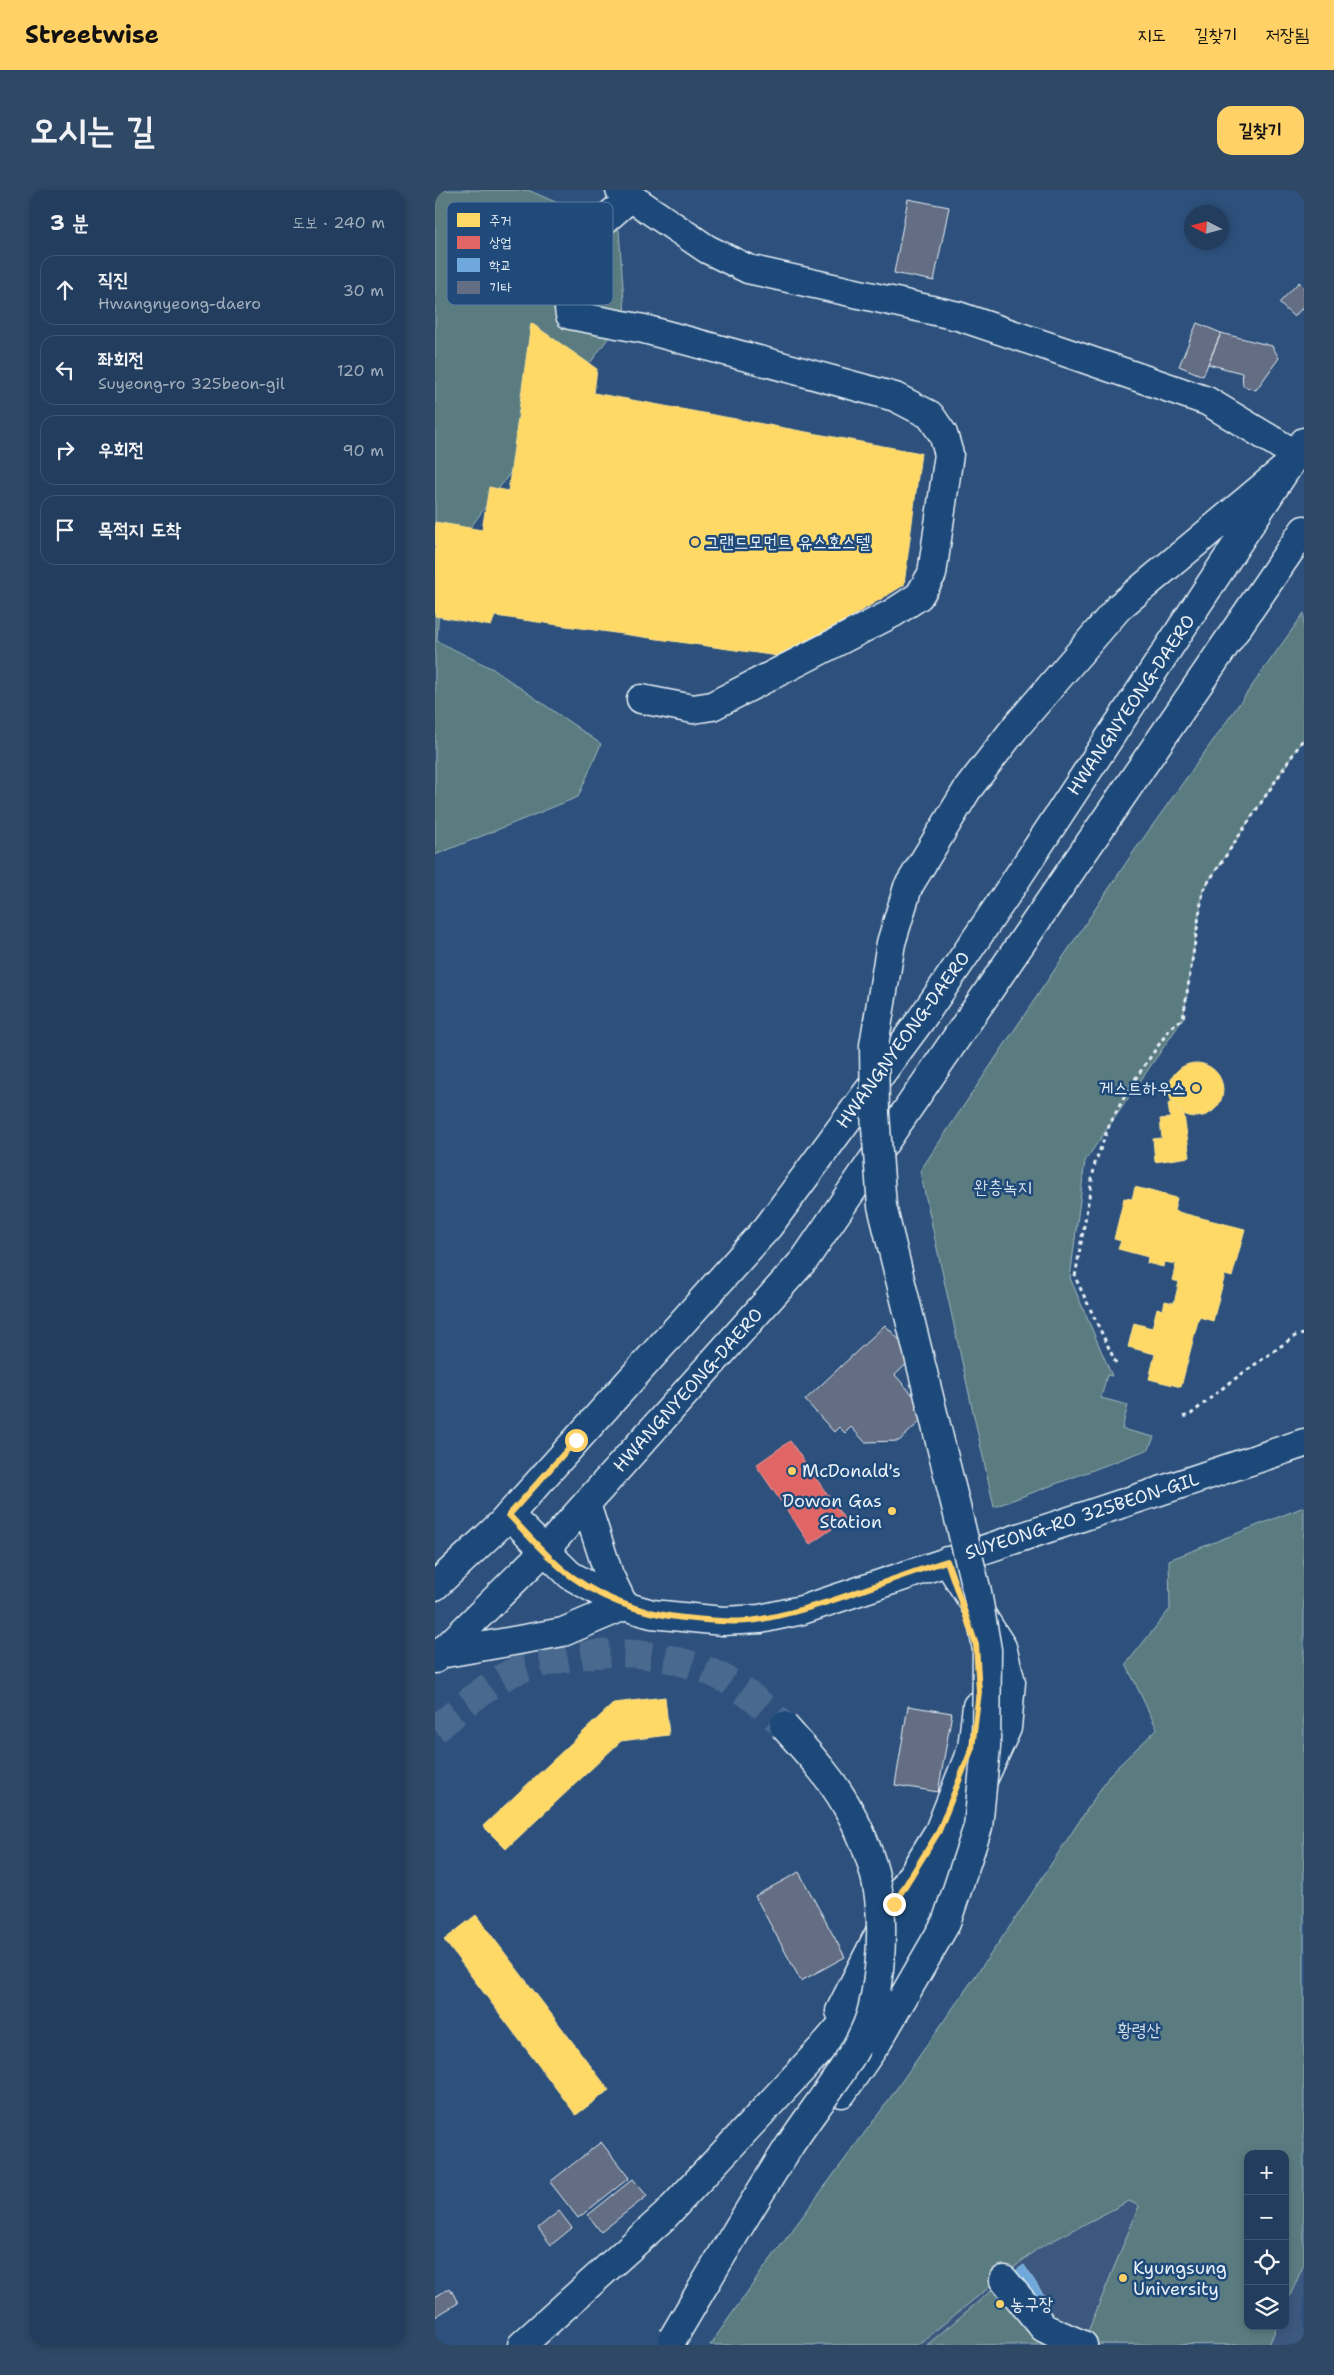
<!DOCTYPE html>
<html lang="ko">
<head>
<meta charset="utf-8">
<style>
  body { margin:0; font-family:"Shantell Sans","Poor Story",sans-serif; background:#2e4866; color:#f1f3f6 }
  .controls { position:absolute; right:15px; bottom:15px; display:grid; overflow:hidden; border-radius:10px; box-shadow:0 2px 8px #0003 }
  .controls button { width:45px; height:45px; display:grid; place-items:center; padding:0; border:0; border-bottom:1px solid #3f5672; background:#223d5d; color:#f1f3f6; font:25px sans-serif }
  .compass { position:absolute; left:749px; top:15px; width:45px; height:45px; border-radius:50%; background:#223d5d; box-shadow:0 2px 8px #0003; rotate:276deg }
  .stop { position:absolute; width:15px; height:15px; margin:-11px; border:4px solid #ffd166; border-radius:50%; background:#fff }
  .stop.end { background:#ffd166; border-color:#fff; box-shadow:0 1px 5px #0008 }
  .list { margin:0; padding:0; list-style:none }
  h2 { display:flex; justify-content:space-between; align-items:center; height:65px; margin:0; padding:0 20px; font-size:21px }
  h2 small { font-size:16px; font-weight:400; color:#a2aebc }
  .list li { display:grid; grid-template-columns:32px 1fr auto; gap:15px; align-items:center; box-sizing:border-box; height:70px; margin:0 10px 10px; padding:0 10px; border:1px solid #3f5672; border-radius:15px }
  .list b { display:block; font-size:19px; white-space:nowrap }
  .list p { margin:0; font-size:16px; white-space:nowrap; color:#a2aebc }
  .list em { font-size:16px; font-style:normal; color:#a2aebc }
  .icon { flex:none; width:28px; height:28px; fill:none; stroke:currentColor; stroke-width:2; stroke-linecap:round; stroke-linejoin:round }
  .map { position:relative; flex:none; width:869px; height:2155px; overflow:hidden; border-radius:15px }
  header { display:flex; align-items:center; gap:30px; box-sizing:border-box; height:70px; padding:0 25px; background:#ffd166; color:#111 }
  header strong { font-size:24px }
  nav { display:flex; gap:28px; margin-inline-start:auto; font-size:18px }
  .intro { display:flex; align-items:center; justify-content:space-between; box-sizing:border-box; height:120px; padding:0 30px }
  h1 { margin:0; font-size:35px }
  .button { padding:12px 22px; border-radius:15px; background:#ffd166; color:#111; font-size:18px; font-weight:700 }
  main { display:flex; gap:30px; padding:0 30px }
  aside { flex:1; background:#223d5d; border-radius:15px; box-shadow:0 2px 8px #0003 }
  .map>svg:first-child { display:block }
  .built { fill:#3d597e }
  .green { fill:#5a7c81; stroke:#a1b6bc }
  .homes { fill:#ffd966; stroke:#f8e092 }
  .shops { fill:#e06666; stroke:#e29092 }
  .schools { fill:#6fa8dc; stroke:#93bee4 }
  .building { fill:#636d83; stroke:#e8f1f8 }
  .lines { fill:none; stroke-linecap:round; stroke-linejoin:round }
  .highway-tunnel { stroke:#49698f; stroke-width:28; stroke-dasharray:28 14; stroke-linecap:butt }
  .minor-casing { stroke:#e8f1f8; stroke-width:31 }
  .major-casing { stroke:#e8f1f8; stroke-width:31 }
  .highway-casing { stroke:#e8f1f8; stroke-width:31 }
  .path { stroke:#e8f1f8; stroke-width:3; stroke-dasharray:4 4; stroke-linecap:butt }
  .minor { stroke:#1f4a7a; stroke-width:28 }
  .major { stroke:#1f4a7a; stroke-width:28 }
  .highway { stroke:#1f4a7a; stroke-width:28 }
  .highway-bridge-casing { stroke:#e8f1f8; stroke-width:31; stroke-linecap:butt }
  .highway-bridge { stroke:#1f4a7a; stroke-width:28 }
  .route { stroke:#ffd166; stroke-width:6 }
  .poi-dot { fill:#ffd166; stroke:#1f4a7a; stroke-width:2 }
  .labels { text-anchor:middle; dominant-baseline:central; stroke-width:5; stroke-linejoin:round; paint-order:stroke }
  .poi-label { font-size:18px; fill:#e8f1f8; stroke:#1f4a7a; text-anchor:start }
  .street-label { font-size:18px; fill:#e8f1f8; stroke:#1f4a7a }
  .park-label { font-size:18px; fill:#d3dfe6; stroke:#1f4a7a }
  .key { fill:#1f4a7a; stroke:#5b7ca0; stroke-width:1 }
  .key-label { font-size:14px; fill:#e8f1f8 }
</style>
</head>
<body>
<header>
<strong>Streetwise</strong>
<nav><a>지도</a><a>길찾기</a><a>저장됨</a></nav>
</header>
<div class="intro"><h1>오시는 길</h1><a class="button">길찾기</a></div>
<main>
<aside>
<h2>3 분<small>도보 · 240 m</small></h2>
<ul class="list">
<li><svg class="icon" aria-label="ahead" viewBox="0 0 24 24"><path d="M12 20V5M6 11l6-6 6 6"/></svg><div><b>직진</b><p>Hwangnyeong-daero</p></div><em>30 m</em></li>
<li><svg class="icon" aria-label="left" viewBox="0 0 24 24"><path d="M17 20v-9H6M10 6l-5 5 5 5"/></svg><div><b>좌회전</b><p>Suyeong-ro 325beon-gil</p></div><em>120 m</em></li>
<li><svg class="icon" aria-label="right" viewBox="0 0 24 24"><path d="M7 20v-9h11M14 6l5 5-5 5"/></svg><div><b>우회전</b></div><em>90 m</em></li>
<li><svg class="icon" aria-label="arrive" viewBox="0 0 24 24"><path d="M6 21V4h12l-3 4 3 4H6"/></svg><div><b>목적지 도착</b></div></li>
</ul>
</aside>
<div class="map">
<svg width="869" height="2155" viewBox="0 0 869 2155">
  <rect width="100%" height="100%" fill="#2d517c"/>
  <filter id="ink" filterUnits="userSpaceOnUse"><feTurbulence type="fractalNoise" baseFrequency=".02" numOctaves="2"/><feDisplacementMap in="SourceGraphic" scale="10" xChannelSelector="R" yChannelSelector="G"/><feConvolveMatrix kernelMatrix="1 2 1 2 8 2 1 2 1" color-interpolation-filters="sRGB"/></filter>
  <g filter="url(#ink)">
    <!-- built -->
    <path class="built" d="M 694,2011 L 813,2060 L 813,2136 L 850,2136 L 850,2075 L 865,2081 L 869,2074 L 869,2155 L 482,2155 L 602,2059 Z"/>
    <!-- green -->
    <path class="green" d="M 0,0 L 93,0 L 184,40 L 190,125 L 6,378 L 2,451 L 58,479 L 166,554 L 143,607 L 0,665 Z
      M 869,423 L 869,548 L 768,700 L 748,829 L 650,971 L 635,1088 L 677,1186 L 672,1185 L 666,1208 L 693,1215 L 687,1239 L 719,1247 L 714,1259 L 559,1317 L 485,981 L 695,667 Z
      M 869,1317 L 869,2074 L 850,2117 L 850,1964 L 813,1964 L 813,2136 L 842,2136 L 834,2155 L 648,2154 L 704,2016 L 694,2011 L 602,2059 L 482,2155 L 275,2155 L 327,2081 L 448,1918 L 578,1732 L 676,1583 L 722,1539 L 691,1474 L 735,1419 L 734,1370 Z
      M 569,2090 L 635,2155 L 492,2155 Z"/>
    <!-- homes -->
    <path class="homes" d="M 96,133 L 162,179 L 159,203 L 486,263 L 469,395 L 350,467 L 60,426 L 56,436 L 0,426 L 0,332 L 47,340 L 54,297 L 73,301 Z
      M734 900a27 27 0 1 1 54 0a27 27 0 1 1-54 0Z
      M 736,912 L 749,925 L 755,967 L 720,972 L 718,949 L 727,948 L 725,929 L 735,928 L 733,914 Z
      M 700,997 L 742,1008 L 739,1021 L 810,1039 L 797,1087 L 790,1085 L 778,1131 L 764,1127 L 746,1197 L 714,1189 L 720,1164 L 693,1157 L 699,1133 L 717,1138 L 722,1118 L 728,1120 L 730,1111 L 739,1113 L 744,1092 L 737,1090 L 741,1074 L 729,1072 L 728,1077 L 712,1073 L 713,1067 L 683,1059 L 686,1051 L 679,1049 L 689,1008 L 697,1009 Z
      M 230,1507 L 234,1545 L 186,1551 L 71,1659 L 48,1636 L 179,1513 Z
      M 41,1725 L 174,1900 L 141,1925 L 9,1750 Z"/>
    <!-- shops -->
    <path class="shops" d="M 355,1251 L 410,1330 L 375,1354 L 321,1275 Z
      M 355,1251 L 410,1330 L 375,1354 L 321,1275 Z"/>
    <!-- schools -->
    <path class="schools" d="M 589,2075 L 610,2107 L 600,2113 L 579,2082 Z"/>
    <!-- building -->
    <path class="building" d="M 473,9 L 514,17 L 499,91 L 459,83 Z
      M 864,92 L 869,97 L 869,121 L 866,119 L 859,127 L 844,113 Z
      M 762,133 L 786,143 L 768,186 L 744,176 Z
      M 786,143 L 837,156 L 844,168 L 821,200 L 808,196 L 807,183 L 773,174 Z
      M 450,1135 L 480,1166 L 460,1185 L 494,1223 L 464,1251 L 430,1252 L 416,1237 L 410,1243 L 404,1237 L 399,1242 L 370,1210 Z
      M 473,1516 L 517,1523 L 503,1602 L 460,1595 Z
      M 364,1682 L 410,1767 L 366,1791 L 320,1706 Z
      M 166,1952 L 194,1988 L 143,2028 L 115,1992 Z
      M 198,1989 L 212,2006 L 166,2042 L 153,2025 Z
      M 124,2021 L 137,2038 L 116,2055 L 103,2038 Z
      M 15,2098 L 23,2113 L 0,2127 L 0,2107 Z"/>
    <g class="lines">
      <!-- highway-tunnel -->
      <path class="highway-tunnel" d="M 0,1540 C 23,1521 55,1491 83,1480 C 91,1477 100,1475 109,1473 C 166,1458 224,1459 280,1484 C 306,1496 329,1516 349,1536"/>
      <defs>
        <path id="minor" d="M 185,0 L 272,59 L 313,79 L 523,126 L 627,161 L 772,211 L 860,264
          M 196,7 L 127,67 L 135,125 L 209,139 L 460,207 L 495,225 L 508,244 L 514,264 L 497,384 L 484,406 L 458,423 L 277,516 L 258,519 L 206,509
          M 74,1325 L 135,1385 L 189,1416 L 217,1424 L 288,1431 L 325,1429 L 367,1420 L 869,1253
          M 405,1821 L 459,1714 L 504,1641 L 537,1558 L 542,1516
          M 569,2090 L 609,2138 L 648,2155
          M 87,2155 L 230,2026 L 387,1858 L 457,1776 L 513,1666 L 572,1538 L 576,1492 L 567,1457 L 512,1371"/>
        <path id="major" d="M 0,1396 L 66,1334 L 333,1037 L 485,831 L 571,705 L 869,252
          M 5,1464 L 128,1442 L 189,1416 L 174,1385 L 151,1314
          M 0,1469 L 109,1361 L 370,1069 L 869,340"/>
        <path id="highway" d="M 473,697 L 532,600 L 579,539 L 684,417 L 848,280
          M 407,1903 L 443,1851"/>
      </defs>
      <!-- minor casing -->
      <use href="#minor" class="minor-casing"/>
      <!-- major casing -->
      <use href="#major" class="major-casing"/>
      <!-- highway casing -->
      <use href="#highway" class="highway-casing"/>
      <!-- path -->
      <path class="path" d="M 681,1173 L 640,1087 L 660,973 L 674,936 L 694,898 L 736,837 L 748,829 L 768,700 L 869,548
        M 748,1227 L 756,1224 L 794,1193 L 860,1146 L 869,1144"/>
      <!-- minor -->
      <use href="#minor" class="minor"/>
      <!-- major -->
      <use href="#major" class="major"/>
      <!-- highway -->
      <use href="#highway" class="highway"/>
      <defs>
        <path id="highway-bridge" d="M 443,1851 L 511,1733 L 543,1637 L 551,1557 L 552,1460 L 542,1402 L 447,1016 L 440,924 L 439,855 L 456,753 L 473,697
          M 238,2148 C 276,2083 314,2018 355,1955 C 379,1918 422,1867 435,1827 C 440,1812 442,1795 444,1779 C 451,1715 442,1669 410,1613 C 394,1585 370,1560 349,1536"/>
      </defs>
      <!-- highway-bridge casing -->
      <use href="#highway-bridge" class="highway-bridge-casing"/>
      <!-- highway-bridge -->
      <use href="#highway-bridge" class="highway-bridge"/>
    </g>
  </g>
  <g class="lines" filter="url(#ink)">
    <!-- route -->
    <path class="route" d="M 141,1250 L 74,1325 C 93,1345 113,1369 136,1386 C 177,1416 221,1427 271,1430 C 289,1431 309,1433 327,1429 C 391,1417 450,1390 512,1371 L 541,1455 L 544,1502 L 537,1558 L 504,1641 L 459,1714"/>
  </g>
  <!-- markers -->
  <g class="poi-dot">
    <circle cx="260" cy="352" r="5"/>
    <circle cx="761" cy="898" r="5"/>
    <circle cx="357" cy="1281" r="5"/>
    <circle cx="457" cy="1321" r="5"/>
    <circle cx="688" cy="2088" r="5"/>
    <circle cx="565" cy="2114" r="5"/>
  </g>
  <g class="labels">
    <!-- poi labels -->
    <g class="poi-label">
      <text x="270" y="352">그랜드모먼트 유스호스텔</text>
      <text x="751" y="898" text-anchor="end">게스트하우스</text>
      <text x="367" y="1281">McDonald's</text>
      <text x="447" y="1311" text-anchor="end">Dowon Gas<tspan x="447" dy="21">Station</tspan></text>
      <text x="698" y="2078">Kyungsung<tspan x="698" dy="21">University</tspan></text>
      <text x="575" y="2114">농구장</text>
    </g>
    <!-- street labels -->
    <g class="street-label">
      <text transform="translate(696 515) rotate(-56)">HWANGNYEONG-DAERO</text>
      <text transform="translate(468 850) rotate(-54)">HWANGNYEONG-DAERO</text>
      <text transform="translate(253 1200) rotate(-48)">HWANGNYEONG-DAERO</text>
      <text transform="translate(647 1326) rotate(-18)">SUYEONG-RO 325BEON-GIL</text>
    </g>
    <!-- park labels -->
    <g class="park-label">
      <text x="568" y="997">완층녹지</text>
      <text x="704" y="1840">황령산</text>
    </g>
  </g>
  <!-- legend -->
  <rect x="12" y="12" width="166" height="103" rx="8" class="key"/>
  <rect x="22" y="23" width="23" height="14" fill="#ffd966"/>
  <rect x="22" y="46" width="23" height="13" fill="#e06666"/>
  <rect x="22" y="68" width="23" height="14" fill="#6fa8dc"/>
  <rect x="22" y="91" width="23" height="13" fill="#636d83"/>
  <g class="key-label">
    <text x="54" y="35">주거</text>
    <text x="54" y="57">상업</text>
    <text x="54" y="80">학교</text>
    <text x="54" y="102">기타</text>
  </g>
</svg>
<div class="controls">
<button>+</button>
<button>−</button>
<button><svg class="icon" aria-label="locate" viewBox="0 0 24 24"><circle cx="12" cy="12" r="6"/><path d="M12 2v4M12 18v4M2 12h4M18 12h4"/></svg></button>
<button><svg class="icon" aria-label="layers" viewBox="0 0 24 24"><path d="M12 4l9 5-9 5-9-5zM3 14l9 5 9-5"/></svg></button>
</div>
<svg class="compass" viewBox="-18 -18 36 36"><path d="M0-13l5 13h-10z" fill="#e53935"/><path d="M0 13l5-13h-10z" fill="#a2aebc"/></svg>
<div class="stop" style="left:141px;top:1250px"></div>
<div class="stop end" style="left:459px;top:1714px"></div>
</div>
</main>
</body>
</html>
